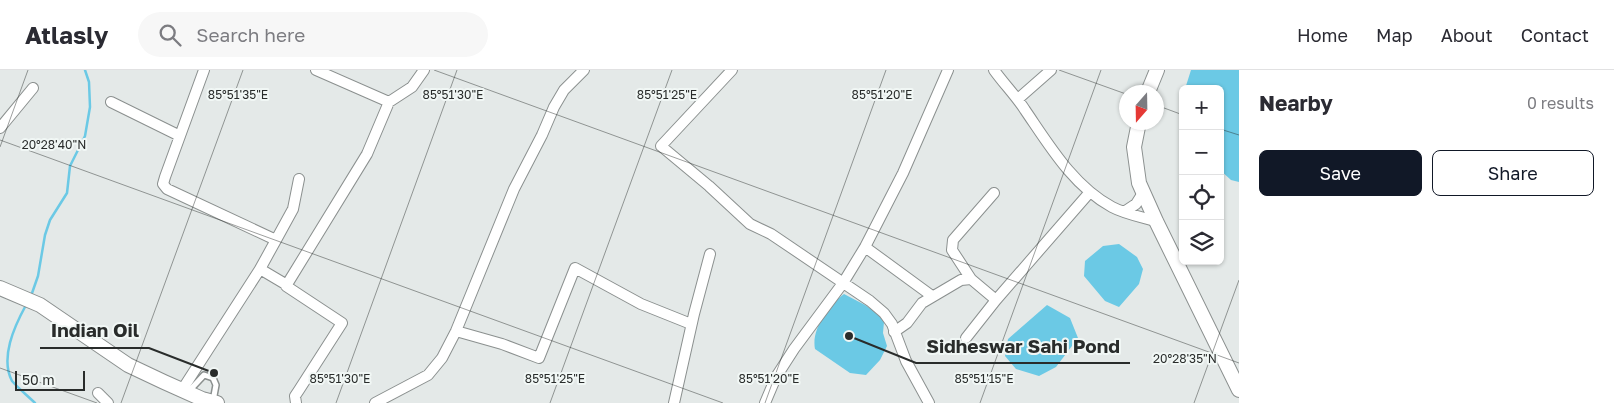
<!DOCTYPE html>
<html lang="en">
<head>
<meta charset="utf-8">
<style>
  body { margin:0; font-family:"Golos Text",sans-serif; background:#f7f7f7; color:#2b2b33 }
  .controls { position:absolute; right:15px; top:15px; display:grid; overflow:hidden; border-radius:8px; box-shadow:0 1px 4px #0004 }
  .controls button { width:45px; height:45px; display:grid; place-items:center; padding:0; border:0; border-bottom:1px solid #e1e1e2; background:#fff; color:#2b2b33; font:25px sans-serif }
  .compass { position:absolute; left:1119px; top:15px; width:45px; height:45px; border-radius:50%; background:#fff; box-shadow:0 1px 4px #0004; rotate:200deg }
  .scale { position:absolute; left:15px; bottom:12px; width:70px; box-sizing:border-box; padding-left:5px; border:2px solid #292c2b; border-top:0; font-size:14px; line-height:18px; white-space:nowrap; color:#292c2b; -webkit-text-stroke:4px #f1f7f5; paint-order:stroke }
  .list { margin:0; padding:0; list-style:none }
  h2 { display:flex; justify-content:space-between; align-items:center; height:65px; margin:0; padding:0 20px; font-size:21px }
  h2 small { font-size:16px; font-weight:400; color:#7c7c81 }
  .actions { display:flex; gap:10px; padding:15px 20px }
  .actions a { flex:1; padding:11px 0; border:1px solid #111827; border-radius:8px; text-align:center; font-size:18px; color:#111827 }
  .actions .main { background:#111827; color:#fff }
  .icon { flex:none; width:28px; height:28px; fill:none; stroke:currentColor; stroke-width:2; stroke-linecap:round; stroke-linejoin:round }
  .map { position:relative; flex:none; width:1239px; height:333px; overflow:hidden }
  header { display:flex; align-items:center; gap:30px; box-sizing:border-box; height:70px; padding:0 25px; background:#fff; border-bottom:1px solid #e1e1e2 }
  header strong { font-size:24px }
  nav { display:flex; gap:28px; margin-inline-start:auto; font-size:18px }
  .search { width:350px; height:45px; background:#f7f7f7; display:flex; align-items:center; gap:12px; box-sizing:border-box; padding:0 18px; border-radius:28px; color:#7c7c81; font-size:19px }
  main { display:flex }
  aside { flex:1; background:#fff }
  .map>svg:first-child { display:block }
  .water { fill:#6bc9e5 }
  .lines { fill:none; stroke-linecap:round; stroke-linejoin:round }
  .stream { stroke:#6bc9e5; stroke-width:2.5 }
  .lane-casing { stroke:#8b908f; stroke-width:8 }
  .street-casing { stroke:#8b908f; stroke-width:12 }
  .secondary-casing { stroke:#8b908f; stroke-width:16 }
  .lane { stroke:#fff; stroke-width:5 }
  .street { stroke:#fff; stroke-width:10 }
  .secondary { stroke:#fff; stroke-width:14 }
  .ticks { fill:none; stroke:#292c2b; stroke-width:1; stroke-opacity:0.45 }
  .ticks-label { font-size:12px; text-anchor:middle; fill:#292c2b; stroke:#f1f7f5; stroke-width:4; stroke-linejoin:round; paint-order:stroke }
  .leader { fill:none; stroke:#292c2b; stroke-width:2 }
  .callout-dot { fill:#292c2b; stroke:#f1f7f5; stroke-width:2 }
  .callout-label { font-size:19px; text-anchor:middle; font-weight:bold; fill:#292c2b; stroke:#f1f7f5; stroke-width:4; stroke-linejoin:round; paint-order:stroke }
</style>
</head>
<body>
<header>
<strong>Atlasly</strong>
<div class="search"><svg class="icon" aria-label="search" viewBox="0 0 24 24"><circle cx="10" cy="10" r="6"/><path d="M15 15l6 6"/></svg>Search here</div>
<nav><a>Home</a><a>Map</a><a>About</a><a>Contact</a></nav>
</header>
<main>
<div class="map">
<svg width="1239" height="333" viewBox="0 0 1239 333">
  <rect width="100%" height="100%" fill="#e4e9e8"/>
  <!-- water -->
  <path class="water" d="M 1191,0 L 1239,0 L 1239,112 L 1231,110 L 1220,100 L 1220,19 L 1185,19 Z
    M 1119,174 L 1137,187 L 1143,199 L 1139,214 L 1119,237 L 1105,231 L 1084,206 L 1085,191 L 1103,176 Z
    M 844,224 L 865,235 L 880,245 L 884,252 L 883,263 L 887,276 L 880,290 L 866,305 L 850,303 L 815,279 C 811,259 829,235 844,224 Z
    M 1047,235 L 1070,248 L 1078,268 L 1056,297 L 1039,306 L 1016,299 L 1005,286 L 1008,269 Z"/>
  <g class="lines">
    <!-- stream -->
    <path class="stream" d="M 31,226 L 38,206 L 45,165 L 50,150 L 67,123 L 70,96 L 85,66 L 90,37 L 89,12 L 85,0
      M 26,235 C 14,257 0,288 12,311 C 19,319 28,326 35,333"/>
    <defs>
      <path id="lane" d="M 189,321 L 204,305 L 213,308 L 216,315 L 213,331"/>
      <path id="street" d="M 204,0 L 165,107 L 163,114 L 167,119 L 276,170 L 260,199
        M 732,0 L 661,76 L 709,116 L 750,154 L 771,164 L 870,231 L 884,243 L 892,254 L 906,291 L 929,333
        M 994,0 C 1004,14 1016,26 1025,40 C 1049,75 1073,116 1112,137 C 1125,144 1141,147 1156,151
        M 1018,29 L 1051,0
        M 111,32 L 180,66
        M 389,32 L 412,17 L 424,0
        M 0,58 L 33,18
        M 1124,142 L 1136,134 L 1143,123
        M 276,170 L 293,139 L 299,109
        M 865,177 L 932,226
        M 971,209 L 952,180 L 953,170 L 994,123
        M 456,261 L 502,274 L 539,288 L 575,198 L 641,234 L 691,254
        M 894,262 L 907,253 L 922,233 L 961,210 L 971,209 L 996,230
        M 966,268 L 996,230 L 1090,122
        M 182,320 L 260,199 L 287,215
        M 98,323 L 108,333
        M 296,333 L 295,326 L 299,320 L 342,253 L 286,216 L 367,84 L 389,32 L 316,0
        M 375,333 L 428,305 L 442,288 L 456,261 L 514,119 L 542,65 L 554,37 L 564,20 L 584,0
        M 674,333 L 694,244 L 710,184
        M 765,333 L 776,307 L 794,279 L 843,213 L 865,177 L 903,103 L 948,0"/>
      <path id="secondary" d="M 1148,22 L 1157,0
        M 1139,52 L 1134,77 L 1139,113 L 1156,151 L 1239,320
        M 0,218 L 40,235 L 128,295 L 164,312 L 202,329 L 217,333"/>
    </defs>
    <!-- lane casing -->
    <use href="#lane" class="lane-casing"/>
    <!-- street casing -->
    <use href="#street" class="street-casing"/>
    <!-- secondary casing -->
    <use href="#secondary" class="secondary-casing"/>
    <!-- lane -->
    <use href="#lane" class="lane"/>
    <!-- street -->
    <use href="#street" class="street"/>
    <!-- secondary -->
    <use href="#secondary" class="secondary"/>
  </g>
  <!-- ticks -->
  <path class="ticks" d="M 434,0 L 1239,293M 1059,0 L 1126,24M 1156,35 L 1183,45M 1220,59 L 1239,65M 0,70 L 723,333M 0,77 L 28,0M 0,298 L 97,333M 121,333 L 243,0M 336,333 L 457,0M 550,333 L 672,0M 765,333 L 886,0M 980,333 L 1101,0M 1194,333 L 1239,210"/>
  <g class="ticks-label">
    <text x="238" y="29">85°51'35"E</text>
    <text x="453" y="29">85°51'30"E</text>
    <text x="667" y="29">85°51'25"E</text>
    <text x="882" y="29">85°51'20"E</text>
    <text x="54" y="79">20°28'40"N</text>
    <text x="1185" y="293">20°28'35"N</text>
    <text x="340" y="313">85°51'30"E</text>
    <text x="555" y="313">85°51'25"E</text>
    <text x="769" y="313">85°51'20"E</text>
    <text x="984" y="313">85°51'15"E</text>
  </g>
  <!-- callouts -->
  <path class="leader" d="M214 303L149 278H40M849 266L916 293H1130"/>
  <g class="callout-dot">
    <circle cx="214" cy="303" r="5"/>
    <circle cx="849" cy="266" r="5"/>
  </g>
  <g class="callout-label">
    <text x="95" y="267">Indian Oil</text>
    <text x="1023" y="283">Sidheswar Sahi Pond</text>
  </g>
</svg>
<div class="controls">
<button>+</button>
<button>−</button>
<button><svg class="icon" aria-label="locate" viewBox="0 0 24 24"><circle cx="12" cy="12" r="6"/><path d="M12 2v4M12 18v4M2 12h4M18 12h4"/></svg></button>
<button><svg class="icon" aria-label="layers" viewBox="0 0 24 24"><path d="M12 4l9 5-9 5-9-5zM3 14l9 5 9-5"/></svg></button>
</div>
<svg class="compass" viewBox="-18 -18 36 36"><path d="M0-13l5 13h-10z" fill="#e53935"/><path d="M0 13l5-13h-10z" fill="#7c7c81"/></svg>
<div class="scale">50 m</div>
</div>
<aside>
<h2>Nearby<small>0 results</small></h2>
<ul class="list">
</ul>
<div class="actions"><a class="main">Save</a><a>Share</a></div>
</aside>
</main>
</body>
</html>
